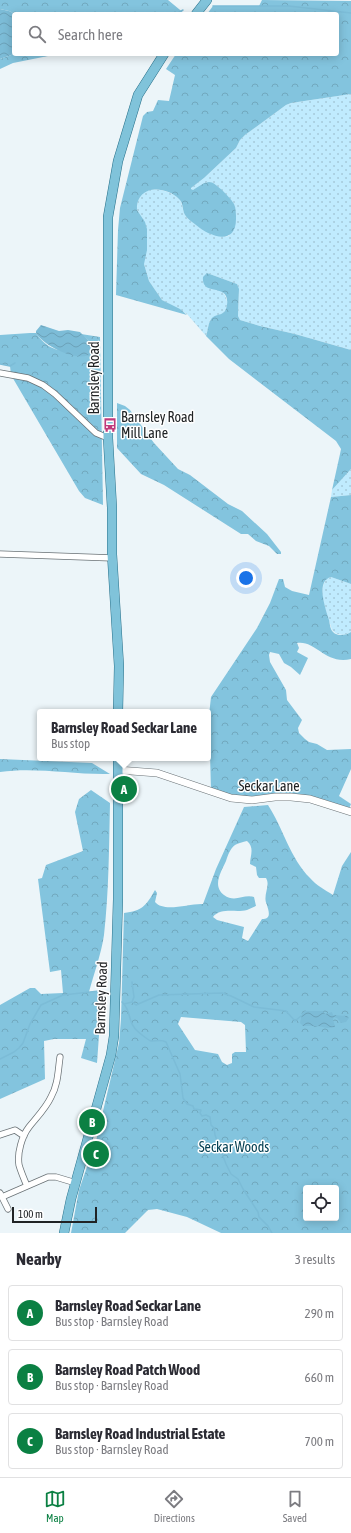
<!DOCTYPE html>
<html lang="en">
<head>
<meta charset="utf-8">
<style>
  body { margin:0; font-family:"Asap Condensed",sans-serif; background:#f7f7f7; color:#2b2b33 }
  .controls { position:absolute; right:12px; bottom:12px; display:grid; overflow:hidden; border-radius:4px; box-shadow:0 2px 10px #0003 }
  .controls button { width:36px; height:36px; display:grid; place-items:center; padding:0; border:0; border-bottom:1px solid #e1e1e2; background:#fff; color:#2b2b33; font:20px sans-serif }
  .scale { position:absolute; left:12px; bottom:10px; width:85px; box-sizing:border-box; padding-left:4px; border:2px solid #202325; border-top:0; font-size:11px; line-height:14px; white-space:nowrap; color:#202325; -webkit-text-stroke:3px #fff; paint-order:stroke }
  .you { position:absolute; left:246px; top:578px; width:14px; height:14px; margin:-10px; border:3px solid #fff; border-radius:50%; background:#1a73e8; box-shadow:0 0 0 6px #1a73e833 }
  .badge { display:grid; place-items:center; width:26px; height:26px; border-radius:50%; background:#0b8043; color:#fff; font-size:13px; font-weight:700 }
  .pin { position:absolute; translate:-50% -50%; border:2px solid #fff; box-shadow:0 1px 4px #0006 }
  .popup { position:absolute; left:37px; top:709px; width:174px; height:52px; box-sizing:border-box; display:grid; place-content:center; border-radius:4px; background:#fff; filter:drop-shadow(0 1px 3px #0005); font-size:13px; white-space:nowrap; color:#7c7c81 }
  .popup b { font-size:15px; color:#2b2b33 }
  .popup::after { content:''; position:absolute; left:50%; top:100%; margin-left:-8px; border:8px solid transparent; border-top-color:#fff }
  .list { margin:0; padding:0; list-style:none }
  h2 { display:flex; justify-content:space-between; align-items:center; height:52px; margin:0; padding:0 16px; font-size:17px }
  h2 small { font-size:13px; font-weight:400; color:#7c7c81 }
  .list li { display:grid; grid-template-columns:26px 1fr auto; gap:12px; align-items:center; box-sizing:border-box; height:56px; margin:0 8px 8px; padding:0 8px; border:1px solid #e1e1e2; border-radius:4px }
  .list b { display:block; font-size:15px; white-space:nowrap }
  .list p { margin:0; font-size:13px; white-space:nowrap; color:#7c7c81 }
  .list em { font-size:13px; font-style:normal; color:#7c7c81 }
  .icon { flex:none; width:22px; height:22px; fill:none; stroke:currentColor; stroke-width:2; stroke-linecap:round; stroke-linejoin:round }
  .map { position:relative; flex:none; width:351px; height:1233px; overflow:hidden }
  .search { position:absolute; background:#fff; box-shadow:0 2px 10px #0003; left:12px; right:12px; top:12px; height:44px; display:flex; align-items:center; gap:10px; box-sizing:border-box; padding:0 14px; border-radius:4px; color:#7c7c81; font-size:15px }
  .sheet { height:244px; background:#fff }
  nav { display:flex; justify-content:space-around; align-items:center; box-sizing:border-box; height:56px; border-top:1px solid #e1e1e2; background:#fff; font-size:11px; color:#7c7c81 }
  nav a { display:grid; justify-items:center; gap:2px }
  nav .on { color:#0b8043 }
  .map>svg:first-child { display:block }
  .grass { fill:url(#grass-dots) }
  .forest { fill:url(#forest-crowns); fill-rule:evenodd }
  .water { fill:url(#water-waves) }
  .lines { fill:none; stroke-linecap:round; stroke-linejoin:round }
  .stream { stroke:#7cbcd7; stroke-width:1.5 }
  .minor-casing { stroke:#6a7276; stroke-width:7 }
  .tertiary-casing { stroke:#6a7276; stroke-width:8 }
  .primary-casing { stroke:#28718a; stroke-width:10 }
  .minor { stroke:#fff; stroke-width:5.5 }
  .tertiary { stroke:#fff; stroke-width:7 }
  .primary { stroke:#80c3da; stroke-width:9 }
  .labels { text-anchor:middle; dominant-baseline:central; stroke-width:3; stroke-linejoin:round; paint-order:stroke }
  .street-label { font-size:14px; fill:#202325; stroke:#fff }
  .poi-label { font-size:14px; fill:#202325; stroke:#fff; text-anchor:start }
  .park-label { font-size:14px; fill:#064154; stroke:#fff }
</style>
</head>
<body>
<div class="map">
<svg width="351" height="1233" viewBox="0 0 351 1233">
  <defs>
    <pattern id="grass-dots" width="8" height="8" patternUnits="userSpaceOnUse"><rect width="8" height="8" fill="#c0ebfe"/><path d="M2 2h.1M6 6h.1" fill="none" stroke="#a5c9da" stroke-width="1.8" stroke-linecap="round"/></pattern>
    <pattern id="forest-crowns" width="20" height="18" patternUnits="userSpaceOnUse"><rect width="20" height="18" fill="#83c4de"/><path d="M2 6a3 3 0 1 1 6 0M12 15a3 3 0 1 1 6 0" fill="none" stroke="#71a8be"/></pattern>
    <pattern id="water-waves" width="16" height="10" patternUnits="userSpaceOnUse"><rect width="16" height="10" fill="#7cbcd7"/><path d="M0 5q4-4 8 0t8 0" fill="none" stroke="#6ba1b8"/></pattern>
  </defs>
  <rect width="100%" height="100%" fill="#ecf5f9"/>
  <!-- grass -->
  <path class="grass" d="M 351,94 L 351,350 L 295,334 L 260,326 L 240,320 L 238,316 L 239,294 L 237,284 L 207,273 C 215,283 235,299 224,312 C 221,316 215,317 210,320 L 206,336 L 187,314 L 162,300 L 149,281 L 144,264 L 144,222 L 137,210 C 136,185 161,186 177,197 C 184,202 181,210 186,216 C 191,224 219,239 229,236 C 239,213 239,211 222,192 C 217,188 214,182 207,182 L 193,190 L 192,190 L 191,188 L 204,178 L 236,148 L 240,140 L 245,135 L 286,105 L 291,103 Z
    M 351,469 L 351,495 L 331,497 L 332,490 Z
    M 331,577 L 351,584 L 351,632 C 344,636 338,636 332,630 C 328,615 316,592 327,578 Z"/>
  <!-- forest -->
  <path class="forest" d="M 0,0 L 168,0 L 185,14 L 15,14 L 9,11 L 0,9 Z
    M 262,0 L 351,1 L 351,94 L 291,103 L 286,105 L 245,135 L 240,140 L 236,148 L 204,178 L 191,188 L 191,189 L 193,190 C 198,187 204,182 209,182 C 214,182 218,187 222,190 C 226,194 231,199 234,204 C 236,208 236,214 236,219 C 236,246 210,237 196,225 C 192,222 186,218 184,213 C 182,207 183,203 179,199 C 165,185 136,185 137,210 L 145,222 L 147,229 L 147,250 L 144,264 L 149,281 L 162,300 L 180,309 L 187,315 L 116,295 L 118,230 L 120,208 L 143,116 L 147,112 L 153,111 L 158,100 L 169,101 L 175,75 L 166,69 L 176,54 L 337,54 L 337,14 L 207,14 L 213,6 L 259,6 Z
    M 14,54 L 58,54 L 13,63 L 0,69 L 0,59 Z
    M 207,273 L 237,284 L 239,289 L 238,316 L 240,320 L 260,326 L 295,334 L 351,350 L 351,469 L 332,490 L 340,454 L 341,449 L 336,441 L 229,359 L 206,336 C 208,331 208,322 212,318 C 217,313 225,317 227,305 C 230,281 201,298 203,277 Z
    M 30,333 L 36,333 C 50,355 70,352 93,351 L 89,341 L 81,334 L 100,337 L 103,505 L 85,498 L 79,491 L 11,375 L 10,366 L 0,364 L 0,335 Z
    M 117,403 L 125,406 L 130,410 L 154,443 L 178,469 L 190,475 L 228,504 L 242,511 L 267,534 L 281,552 L 281,554 L 277,554 L 269,546 L 256,541 L 248,534 L 241,534 L 164,485 L 141,474 L 117,448 Z
    M 351,495 L 351,584 L 331,577 C 315,581 326,610 329,620 C 330,624 330,629 333,632 C 338,637 346,635 351,632 L 351,659 C 325,665 316,640 297,643 L 299,648 L 297,652 L 308,658 L 300,675 L 291,667 L 284,663 L 279,654 L 270,652 L 269,655 L 270,662 L 286,690 L 287,700 L 302,720 L 298,728 L 299,733 L 305,739 L 309,742 L 317,744 L 327,750 L 351,749 L 351,769 L 339,796 L 351,804 L 348,811 L 310,799 L 252,800 L 211,791 L 209,715 L 211,697 L 257,628 L 270,603 L 279,579 L 283,579 L 285,587 L 292,591 L 309,595 L 331,497 Z
    M 0,759 L 92,763 L 110,774 C 73,775 37,767 0,772 Z
    M 91,790 L 110,803 C 109,847 109,891 104,935 C 101,955 94,973 89,992 L 99,991 L 102,994 L 97,1063 L 81,1058 L 86,1039 L 54,1039 L 44,1041 L 45,1079 L 0,1099 L 0,1005 L 30,988 L 35,988 L 41,994 L 63,993 L 61,970 L 50,972 L 38,879 L 42,878 L 46,865 L 83,851 L 75,812 L 79,799 Z
    M 268,805 C 283,828 290,858 310,878 C 316,885 325,890 333,895 L 342,866 L 351,852 L 351,1233 L 221,1233 L 187,1217 L 157,1209 L 148,1210 L 125,1233 L 71,1233 L 79,1190 L 96,1141 L 119,1043 L 121,1019 L 124,913 C 142,911 146,906 155,890 L 157,893 L 155,902 C 164,913 190,903 203,904 L 216,869 L 244,807 ZM 247,841 C 255,848 250,856 250,864 L 256,867 L 257,875 L 259,878 L 266,878 C 271,886 262,896 267,905 C 268,909 270,914 268,917 C 266,919 264,919 262,919 L 248,941 L 242,938 L 244,927 L 217,920 L 213,917 C 221,907 236,913 247,910 C 250,909 253,907 256,906 L 254,897 C 243,894 235,903 224,895 C 212,886 221,872 226,861 C 228,855 230,849 235,845 C 238,843 243,842 247,841 ZM 181,1017 L 241,1022 L 245,1025 L 246,1052 L 235,1052 L 232,1054 L 232,1063 L 227,1065 L 222,1062 L 218,1054 L 195,1050 L 178,1024 ZM 306,1188 L 336,1188 L 336,1218 L 306,1218 Z"/>
  <!-- water -->
  <path class="water" d="M 0,9 L 9,11 L 15,14 L 14,14 L 14,54 L 0,59 Z
    M 41,325 L 59,331 L 68,330 L 80,332 L 89,341 L 93,353 C 79,364 44,346 36,333 L 36,331 Z
    M 305,1011 L 323,1011 L 325,1014 L 332,1012 L 333,1015 L 347,1016 L 349,1018 L 346,1022 L 341,1023 L 337,1018 L 334,1017 L 333,1019 L 335,1027 L 327,1028 L 318,1026 L 315,1027 L 313,1026 L 303,1026 L 300,1023 L 302,1013 Z"/>
  <g class="lines">
    <!-- stream -->
    <path class="stream" d="M 213,6 L 289,6 L 351,13
      M 176,14 L 183,10
      M 323,14 L 333,11
      M 0,364 L 10,366 L 15,363
      M 122,1002 C 131,1010 128,1020 134,1027 C 135,1030 148,1040 151,1041 C 156,1041 161,1039 166,1042 L 180,1074 L 183,1098 L 187,1104 L 193,1106 L 194,1109 L 201,1110 L 200,1113 L 202,1116 L 206,1115 L 210,1117 L 211,1125 L 214,1128 L 215,1135 L 226,1164 L 231,1174 L 238,1179 L 243,1189 L 258,1212 L 259,1217 L 268,1226 L 272,1233
      M 132,1002 L 134,997 L 132,982
      M 124,1004 L 132,1002 L 136,1005 L 159,995 L 222,993 L 231,996 L 254,1007 L 286,1011 L 295,1021 L 301,1016
      M 0,1059 L 14,1052 L 19,1048 L 23,1043 L 30,1024 L 41,1005 L 63,995 L 99,991 L 105,995"/>
    <defs>
      <path id="minor" d="M 0,373 L 28,378 L 43,385 L 55,394 L 96,433 L 108,438
        M 0,554 L 113,558
        M 0,1135 L 15,1130 L 24,1136
        M 27,1186 C 24,1179 21,1172 19,1165 C 17,1153 22,1136 29,1127 C 37,1117 46,1108 51,1097 C 58,1085 58,1071 60,1057
        M 0,1193 L 8,1209
        M 2,1197 L 48,1177 L 56,1177 L 76,1183"/>
      <path id="tertiary" d="M 118,770 L 157,773 L 231,798 L 252,800 L 275,797 L 291,797 L 310,799 L 351,812"/>
      <path id="primary" d="M 196,14 L 207,0
        M 118,712 L 119,666 L 112,554 L 112,508 L 108,438 L 108,217 L 118,161 L 138,95 L 164,54
        M 64,1233 L 71,1199 L 111,1055 L 114,1036 L 118,899 L 118,758"/>
    </defs>
    <!-- minor casing -->
    <use href="#minor" class="minor-casing"/>
    <!-- tertiary casing -->
    <use href="#tertiary" class="tertiary-casing"/>
    <!-- primary casing -->
    <use href="#primary" class="primary-casing"/>
    <!-- minor -->
    <use href="#minor" class="minor"/>
    <!-- tertiary -->
    <use href="#tertiary" class="tertiary"/>
    <!-- primary -->
    <use href="#primary" class="primary"/>
  </g>
  <!-- icons -->
  <defs>
    <symbol id="bus-bare" viewBox="-9 -9 18 18"><path d="M-5-6H5V4H4V6H2V4H-2V6H-4V4H-5ZM-3.5-4V0h7V-4ZM-3.5 1.2v1.5H-2V1.2ZM2 1.2v1.5H3.5V1.2Z" fill="#c03a7b" stroke="#fff" stroke-width="2.5" paint-order="stroke"/></symbol>
  </defs>
  <g fill-rule="evenodd">
    <use href="#bus-bare" x="100" y="415" width="20" height="20"/>
  </g>
  <g class="labels">
    <!-- street labels -->
    <g class="street-label">
      <text transform="translate(94 378) rotate(-90)">Barnsley Road</text>
      <text x="269" y="786">Seckar Lane</text>
      <text transform="translate(101 998) rotate(-88)">Barnsley Road</text>
    </g>
    <!-- poi labels -->
    <g class="poi-label">
      <text x="121" y="417">Barnsley Road<tspan x="121" dy="16">Mill Lane</tspan></text>
    </g>
    <!-- park labels -->
    <g class="park-label">
      <text x="234" y="1147">Seckar Woods</text>
    </g>
  </g>
</svg>
<div class="controls">
<button><svg class="icon" aria-label="locate" viewBox="0 0 24 24"><circle cx="12" cy="12" r="6"/><path d="M12 2v4M12 18v4M2 12h4M18 12h4"/></svg></button>
</div>
<div class="scale">100 m</div>
<div class="you"></div>
<div class="pin badge" style="left:124px;top:789px">A</div>
<div class="popup"><b>Barnsley Road Seckar Lane</b>Bus stop</div>
<div class="pin badge" style="left:92px;top:1122px">B</div>
<div class="pin badge" style="left:96px;top:1154px">C</div>
<div class="search"><svg class="icon" aria-label="search" viewBox="0 0 24 24"><circle cx="10" cy="10" r="6"/><path d="M15 15l6 6"/></svg>Search here</div>
</div>
<section class="sheet">
<h2>Nearby<small>3 results</small></h2>
<ul class="list">
<li><span class="badge">A</span><div><b>Barnsley Road Seckar Lane</b><p>Bus stop · Barnsley Road</p></div><em>290 m</em></li>
<li><span class="badge">B</span><div><b>Barnsley Road Patch Wood</b><p>Bus stop · Barnsley Road</p></div><em>660 m</em></li>
<li><span class="badge">C</span><div><b>Barnsley Road Industrial Estate</b><p>Bus stop · Barnsley Road</p></div><em>700 m</em></li>
</ul>
</section>
<nav>
<a class="on"><svg class="icon" aria-label="map" viewBox="0 0 24 24"><path d="M3 6l6-2 6 2 6-2v14l-6 2-6-2-6 2zM9 4v14M15 6v14"/></svg>Map</a>
<a><svg class="icon" aria-label="directions" viewBox="0 0 24 24"><path d="M12 3l9 9-9 9-9-9zM9 14v-3h6M13 9l2 2-2 2"/></svg>Directions</a>
<a><svg class="icon" aria-label="saved" viewBox="0 0 24 24"><path d="M7 4h10v16l-5-4-5 4z"/></svg>Saved</a>
</nav>
</body>
</html>
